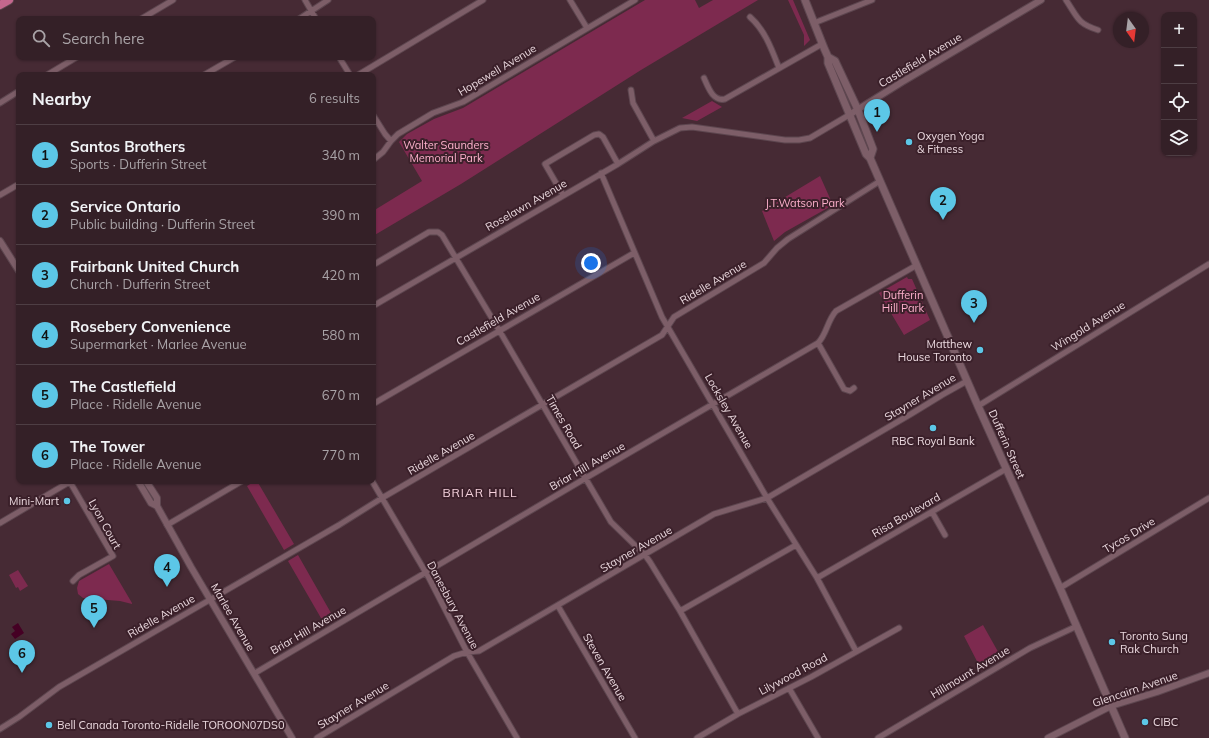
<!DOCTYPE html>
<html lang="en">
<head>
<meta charset="utf-8">
<style>
  body { margin:0; font-family:Mulish,sans-serif; background:#3f2d33; color:#f1f3f6 }
  .controls { position:absolute; right:12px; top:12px; display:grid; overflow:hidden; border-radius:8px; box-shadow:0 1px 3px #0004 }
  .controls button { width:36px; height:36px; display:grid; place-items:center; padding:0; border:0; border-bottom:1px solid #4e3e44; background:#342027; color:#f1f3f6; font:20px sans-serif }
  .compass { position:absolute; left:1113px; top:12px; width:36px; height:36px; border-radius:50%; background:#342027; box-shadow:0 1px 3px #0004; rotate:166deg }
  .you { position:absolute; left:591px; top:263px; width:14px; height:14px; margin:-10px; border:3px solid #fff; border-radius:50%; background:#1a73e8; box-shadow:0 0 0 6px #1a73e833 }
  .badge { display:grid; place-items:center; width:26px; height:26px; border-radius:50%; background:#5cc7e7; color:#111; font-size:13px; font-weight:700 }
  .pin { position:absolute; translate:-50% -33px; filter:drop-shadow(0 1px 2px #0008) }
  .pin::after { content:''; position:absolute; top:21px; width:14px; height:12px; background:inherit; clip-path:polygon(0 0,100% 0,50% 100%) }
  .list { margin:0; padding:0; list-style:none }
  h2 { display:flex; justify-content:space-between; align-items:center; height:52px; margin:0; padding:0 16px; font-size:17px }
  h2 small { font-size:13px; font-weight:400; color:#a9a3a7 }
  .list li { display:grid; grid-template-columns:26px 1fr auto; gap:12px; align-items:center; box-sizing:border-box; height:60px; padding:0 16px; border-top:1px solid #4e3e44 }
  .list b { display:block; font-size:15px; white-space:nowrap }
  .list p { margin:0; font-size:13px; white-space:nowrap; color:#a9a3a7 }
  .list em { font-size:13px; font-style:normal; color:#a9a3a7 }
  .icon { flex:none; width:22px; height:22px; fill:none; stroke:currentColor; stroke-width:2; stroke-linecap:round; stroke-linejoin:round }
  .map { position:relative; flex:none; width:1209px; height:738px; overflow:hidden }
  .search { position:absolute; background:#342027; box-shadow:0 1px 3px #0004; left:16px; top:16px; width:360px; height:44px; display:flex; align-items:center; gap:10px; box-sizing:border-box; padding:0 14px; border-radius:8px; color:#a9a3a7; font-size:15px }
  .panel { position:absolute; background:#342027; box-shadow:0 1px 3px #0004; left:16px; top:72px; width:360px; height:412px; border-radius:8px }
  .map>svg:first-child { display:block }
  .green { fill:#7d2a4f }
  .water { fill:#450024 }
  .lines { fill:none; stroke-linecap:round; stroke-linejoin:round }
  .minor-casing { stroke:#5d464f; stroke-width:7 }
  .tertiary-casing { stroke:#5d464f; stroke-width:8 }
  .secondary-casing { stroke:#5d464f; stroke-width:9 }
  .primary-casing { stroke:#5d464f; stroke-width:10 }
  .minor { stroke:#7d5e68; stroke-width:5 }
  .tertiary { stroke:#7d5e68; stroke-width:6 }
  .secondary { stroke:#7d5e68; stroke-width:7 }
  .primary { stroke:#c4678d; stroke-width:8 }
  .poi-dot { fill:#5cc7e7; stroke:#3b202a; stroke-width:1.5 }
  .labels { text-anchor:middle; dominant-baseline:central; stroke-width:4; stroke-linejoin:round; paint-order:stroke }
  .street-label { font-size:11px; fill:#ebd9df; stroke:#3b202a }
  .poi-label { font-size:11px; fill:#ebd9df; stroke:#3b202a; text-anchor:start }
  .park-label { font-size:11px; fill:#feb1cc; stroke:#3b202a }
  .neighbourhood-label { font-size:12px; letter-spacing:1px; fill:#f7d3de; stroke:#3b202a }
</style>
</head>
<body>
<div class="map">
<svg width="1209" height="738" viewBox="0 0 1209 738">
  <rect width="100%" height="100%" fill="#462a34"/>
  <!-- green -->
  <path class="green" d="M 645,0 L 695,0 L 699,8 L 713,0 L 758,0 L 641,70 L 461,184 L 373,236 L 373,211 L 422,181 L 399,142 L 407,134 L 434,119 L 463,108 Z
    M 788,0 L 793,0 L 810,40 L 804,46 L 804,35 Z
    M 712,101 L 722,107 L 697,121 L 682,118 Z
    M 820,176 L 833,205 L 785,232 L 774,241 L 762,211 Z
    M 907,277 L 908,279 L 912,279 L 930,320 L 904,335 L 879,293 Z
    M 255,481 L 257,481 L 294,544 L 284,550 L 247,486 Z
    M 298,555 L 335,620 L 325,625 L 288,561 Z
    M 109,564 L 132,603 L 132,604 L 120,601 L 83,598 L 78,594 L 77,588 L 79,581 Z
    M 18,570 L 28,586 L 20,591 L 18,587 L 16,588 L 9,575 Z
    M 983,625 L 1001,657 L 981,669 L 964,636 Z"/>
  <!-- water -->
  <path class="water" d="M 18,623 L 24,633 L 15,639 L 11,634 L 15,631 L 12,627 Z"/>
  <g class="lines">
    <defs>
      <path id="minor" d="M 305,0 L 316,19
        M 570,0 L 587,28
        M 1066,0 C 1078,18 1077,23 1098,30
        M 750,17 C 765,30 772,50 779,68
        M 141,19 L 173,0
        M 299,19 L 328,0
        M 814,23 L 872,0
        M 339,57 L 350,75
        M 47,75 L 77,57
        M 204,75 L 235,57
        M 358,75 L 483,0
        M 704,78 C 708,87 713,102 725,99 L 822,44
        M 631,90 L 633,103 L 654,141
        M 0,103 L 19,91
        M 373,115 L 385,134 L 391,141
        M 373,160 L 383,152 L 391,141 L 398,134 L 433,113 L 463,102 L 635,0
        M 601,173 L 662,317 L 767,498 L 817,578 L 856,651
        M 0,195 L 19,184
        M 563,195 L 545,164 L 594,135 L 599,134 L 603,137 L 618,164
        M 373,265 L 429,232 L 438,232 L 442,235 L 499,330 L 611,522 L 645,555 L 650,562 L 680,611 L 738,714
        M 373,306 L 618,164 L 654,141 L 680,128 L 692,127 L 785,140 L 799,140 L 810,138 L 849,115
        M 818,343 L 844,389 L 850,391 L 854,388
        M 373,404 L 634,253
        M 978,406 L 1209,264
        M 372,481 L 429,578 L 467,652 L 517,738
        M 70,482 L 113,556 L 79,575 L 73,581
        M 932,512 L 945,535
        M 0,523 L 71,481
        M 167,525 L 242,481
        M 817,578 L 1006,469
        M 1060,588 L 1209,498
        M 558,606 L 635,738
        M 680,611 L 796,545
        M 255,673 L 591,475 L 818,343 C 827,334 827,321 836,311 L 917,265
        M 789,688 L 818,738
        M 0,729 L 19,717 L 59,687 L 339,525 L 382,498 L 662,335 L 674,317 L 764,263 L 777,248 L 788,239 L 880,181
        M 317,738 L 454,656 L 467,652 L 479,651 L 714,514 L 767,498 L 911,414 L 942,395 L 967,381
        M 697,738 L 738,714 L 811,677 L 899,628
        M 878,738 L 1030,648 L 1075,627"/>
      <path id="tertiary" d="M 849,115 L 902,82 L 1041,0
        M 0,241 L 19,271
        M 138,481 L 151,503 L 157,506
        M 146,481 L 157,498 L 157,506 L 191,567 L 292,738
        M 1048,738 L 1111,706 L 1157,692 L 1209,673"/>
      <path id="secondary" d="M 805,0 L 824,48 L 828,57 L 835,61 L 858,110 L 873,149 L 870,158
        M 828,57 L 828,63 L 866,154 L 870,158 L 978,406 L 1060,588 L 1125,738"/>
      <path id="primary" d="M 0,5 L 9,0"/>
    </defs>
    <!-- minor casing -->
    <use href="#minor" class="minor-casing"/>
    <!-- tertiary casing -->
    <use href="#tertiary" class="tertiary-casing"/>
    <!-- secondary casing -->
    <use href="#secondary" class="secondary-casing"/>
    <!-- primary casing -->
    <use href="#primary" class="primary-casing"/>
    <!-- minor -->
    <use href="#minor" class="minor"/>
    <!-- tertiary -->
    <use href="#tertiary" class="tertiary"/>
    <!-- secondary -->
    <use href="#secondary" class="secondary"/>
    <!-- primary -->
    <use href="#primary" class="primary"/>
  </g>
  <!-- markers -->
  <g class="poi-dot">
    <circle cx="909" cy="142" r="4"/>
    <circle cx="980" cy="350" r="4"/>
    <circle cx="933" cy="428" r="4"/>
    <circle cx="67" cy="501" r="4"/>
    <circle cx="1112" cy="642" r="4"/>
    <circle cx="1145" cy="722" r="4"/>
    <circle cx="49" cy="725" r="4"/>
  </g>
  <g class="labels">
    <!-- street labels -->
    <g class="street-label">
      <text transform="translate(920 60) rotate(-31)">Castlefield Avenue</text>
      <text transform="translate(497 70) rotate(-31)">Hopewell Avenue</text>
      <text transform="translate(526 205) rotate(-30)">Roselawn Avenue</text>
      <text transform="translate(713 282) rotate(-31)">Ridelle Avenue</text>
      <text transform="translate(498 319) rotate(-30)">Castlefield Avenue</text>
      <text transform="translate(1088 326) rotate(-32)">Wingold Avenue</text>
      <text transform="translate(920 397) rotate(-31)">Stayner Avenue</text>
      <text transform="translate(729 411) rotate(60)">Locksley Avenue</text>
      <text transform="translate(564 422) rotate(60)">Times Road</text>
      <text transform="translate(1007 444) rotate(66)">Dufferin Street</text>
      <text transform="translate(441 453) rotate(-30)">Ridelle Avenue</text>
      <text transform="translate(587 466) rotate(-30)">Briar Hill Avenue</text>
      <text transform="translate(906 515) rotate(-30)">Risa Boulevard</text>
      <text transform="translate(105 524) rotate(61)">Lyon Court</text>
      <text transform="translate(1129 535) rotate(-31)">Tycos Drive</text>
      <text transform="translate(636 549) rotate(-30)">Stayner Avenue</text>
      <text transform="translate(453 605) rotate(62)">Danesbury Avenue</text>
      <text transform="translate(161 616) rotate(-30)">Ridelle Avenue</text>
      <text transform="translate(233 617) rotate(60)">Marlee Avenue</text>
      <text transform="translate(308 630) rotate(-30)">Briar Hill Avenue</text>
      <text transform="translate(605 667) rotate(60)">Steven Avenue</text>
      <text transform="translate(970 672) rotate(-31)">Hillmount Avenue</text>
      <text transform="translate(793 674) rotate(-28)">Lilywood Road</text>
      <text transform="translate(1135 689) rotate(-19)">Glencairn Avenue</text>
      <text transform="translate(353 705) rotate(-31)">Stayner Avenue</text>
    </g>
    <!-- poi labels -->
    <g class="poi-label">
      <text x="917" y="136">Oxygen Yoga<tspan x="917" dy="13">&amp; Fitness</tspan></text>
      <text x="972" y="344" text-anchor="end">Matthew<tspan x="972" dy="13">House Toronto</tspan></text>
      <text x="933" y="441" text-anchor="middle">RBC Royal Bank</text>
      <text x="59" y="501" text-anchor="end">Mini-Mart</text>
      <text x="1120" y="636">Toronto Sung<tspan x="1120" dy="13">Rak Church</tspan></text>
      <text x="1153" y="722">CIBC</text>
      <text x="57" y="725">Bell Canada Toronto-Ridelle TOROON07DS0</text>
    </g>
    <!-- park labels -->
    <g class="park-label">
      <text x="446" y="145">Walter Saunders<tspan x="446" dy="13">Memorial Park</tspan></text>
      <text x="805" y="203">J.T.Watson Park</text>
      <text x="903" y="295">Dufferin<tspan x="903" dy="13">Hill Park</tspan></text>
    </g>
    <!-- neighbourhood labels -->
    <g class="neighbourhood-label">
      <text x="480" y="492">BRIAR HILL</text>
    </g>
  </g>
</svg>
<div class="controls">
<button>+</button>
<button>−</button>
<button><svg class="icon" aria-label="locate" viewBox="0 0 24 24"><circle cx="12" cy="12" r="6"/><path d="M12 2v4M12 18v4M2 12h4M18 12h4"/></svg></button>
<button><svg class="icon" aria-label="layers" viewBox="0 0 24 24"><path d="M12 4l9 5-9 5-9-5zM3 14l9 5 9-5"/></svg></button>
</div>
<svg class="compass" viewBox="-18 -18 36 36"><path d="M0-13l5 13h-10z" fill="#e53935"/><path d="M0 13l5-13h-10z" fill="#a9a3a7"/></svg>
<div class="you"></div>
<div class="pin badge" style="left:877px;top:132px">1</div>
<div class="pin badge" style="left:943px;top:220px">2</div>
<div class="pin badge" style="left:974px;top:323px">3</div>
<div class="pin badge" style="left:167px;top:587px">4</div>
<div class="pin badge" style="left:94px;top:628px">5</div>
<div class="pin badge" style="left:22px;top:673px">6</div>
<div class="search"><svg class="icon" aria-label="search" viewBox="0 0 24 24"><circle cx="10" cy="10" r="6"/><path d="M15 15l6 6"/></svg>Search here</div>
<section class="panel">
<h2>Nearby<small>6 results</small></h2>
<ul class="list">
<li><span class="badge">1</span><div><b>Santos Brothers</b><p>Sports · Dufferin Street</p></div><em>340 m</em></li>
<li><span class="badge">2</span><div><b>Service Ontario</b><p>Public building · Dufferin Street</p></div><em>390 m</em></li>
<li><span class="badge">3</span><div><b>Fairbank United Church</b><p>Church · Dufferin Street</p></div><em>420 m</em></li>
<li><span class="badge">4</span><div><b>Rosebery Convenience</b><p>Supermarket · Marlee Avenue</p></div><em>580 m</em></li>
<li><span class="badge">5</span><div><b>The Castlefield</b><p>Place · Ridelle Avenue</p></div><em>670 m</em></li>
<li><span class="badge">6</span><div><b>The Tower</b><p>Place · Ridelle Avenue</p></div><em>770 m</em></li>
</ul>
</section>
</div>
</body>
</html>
